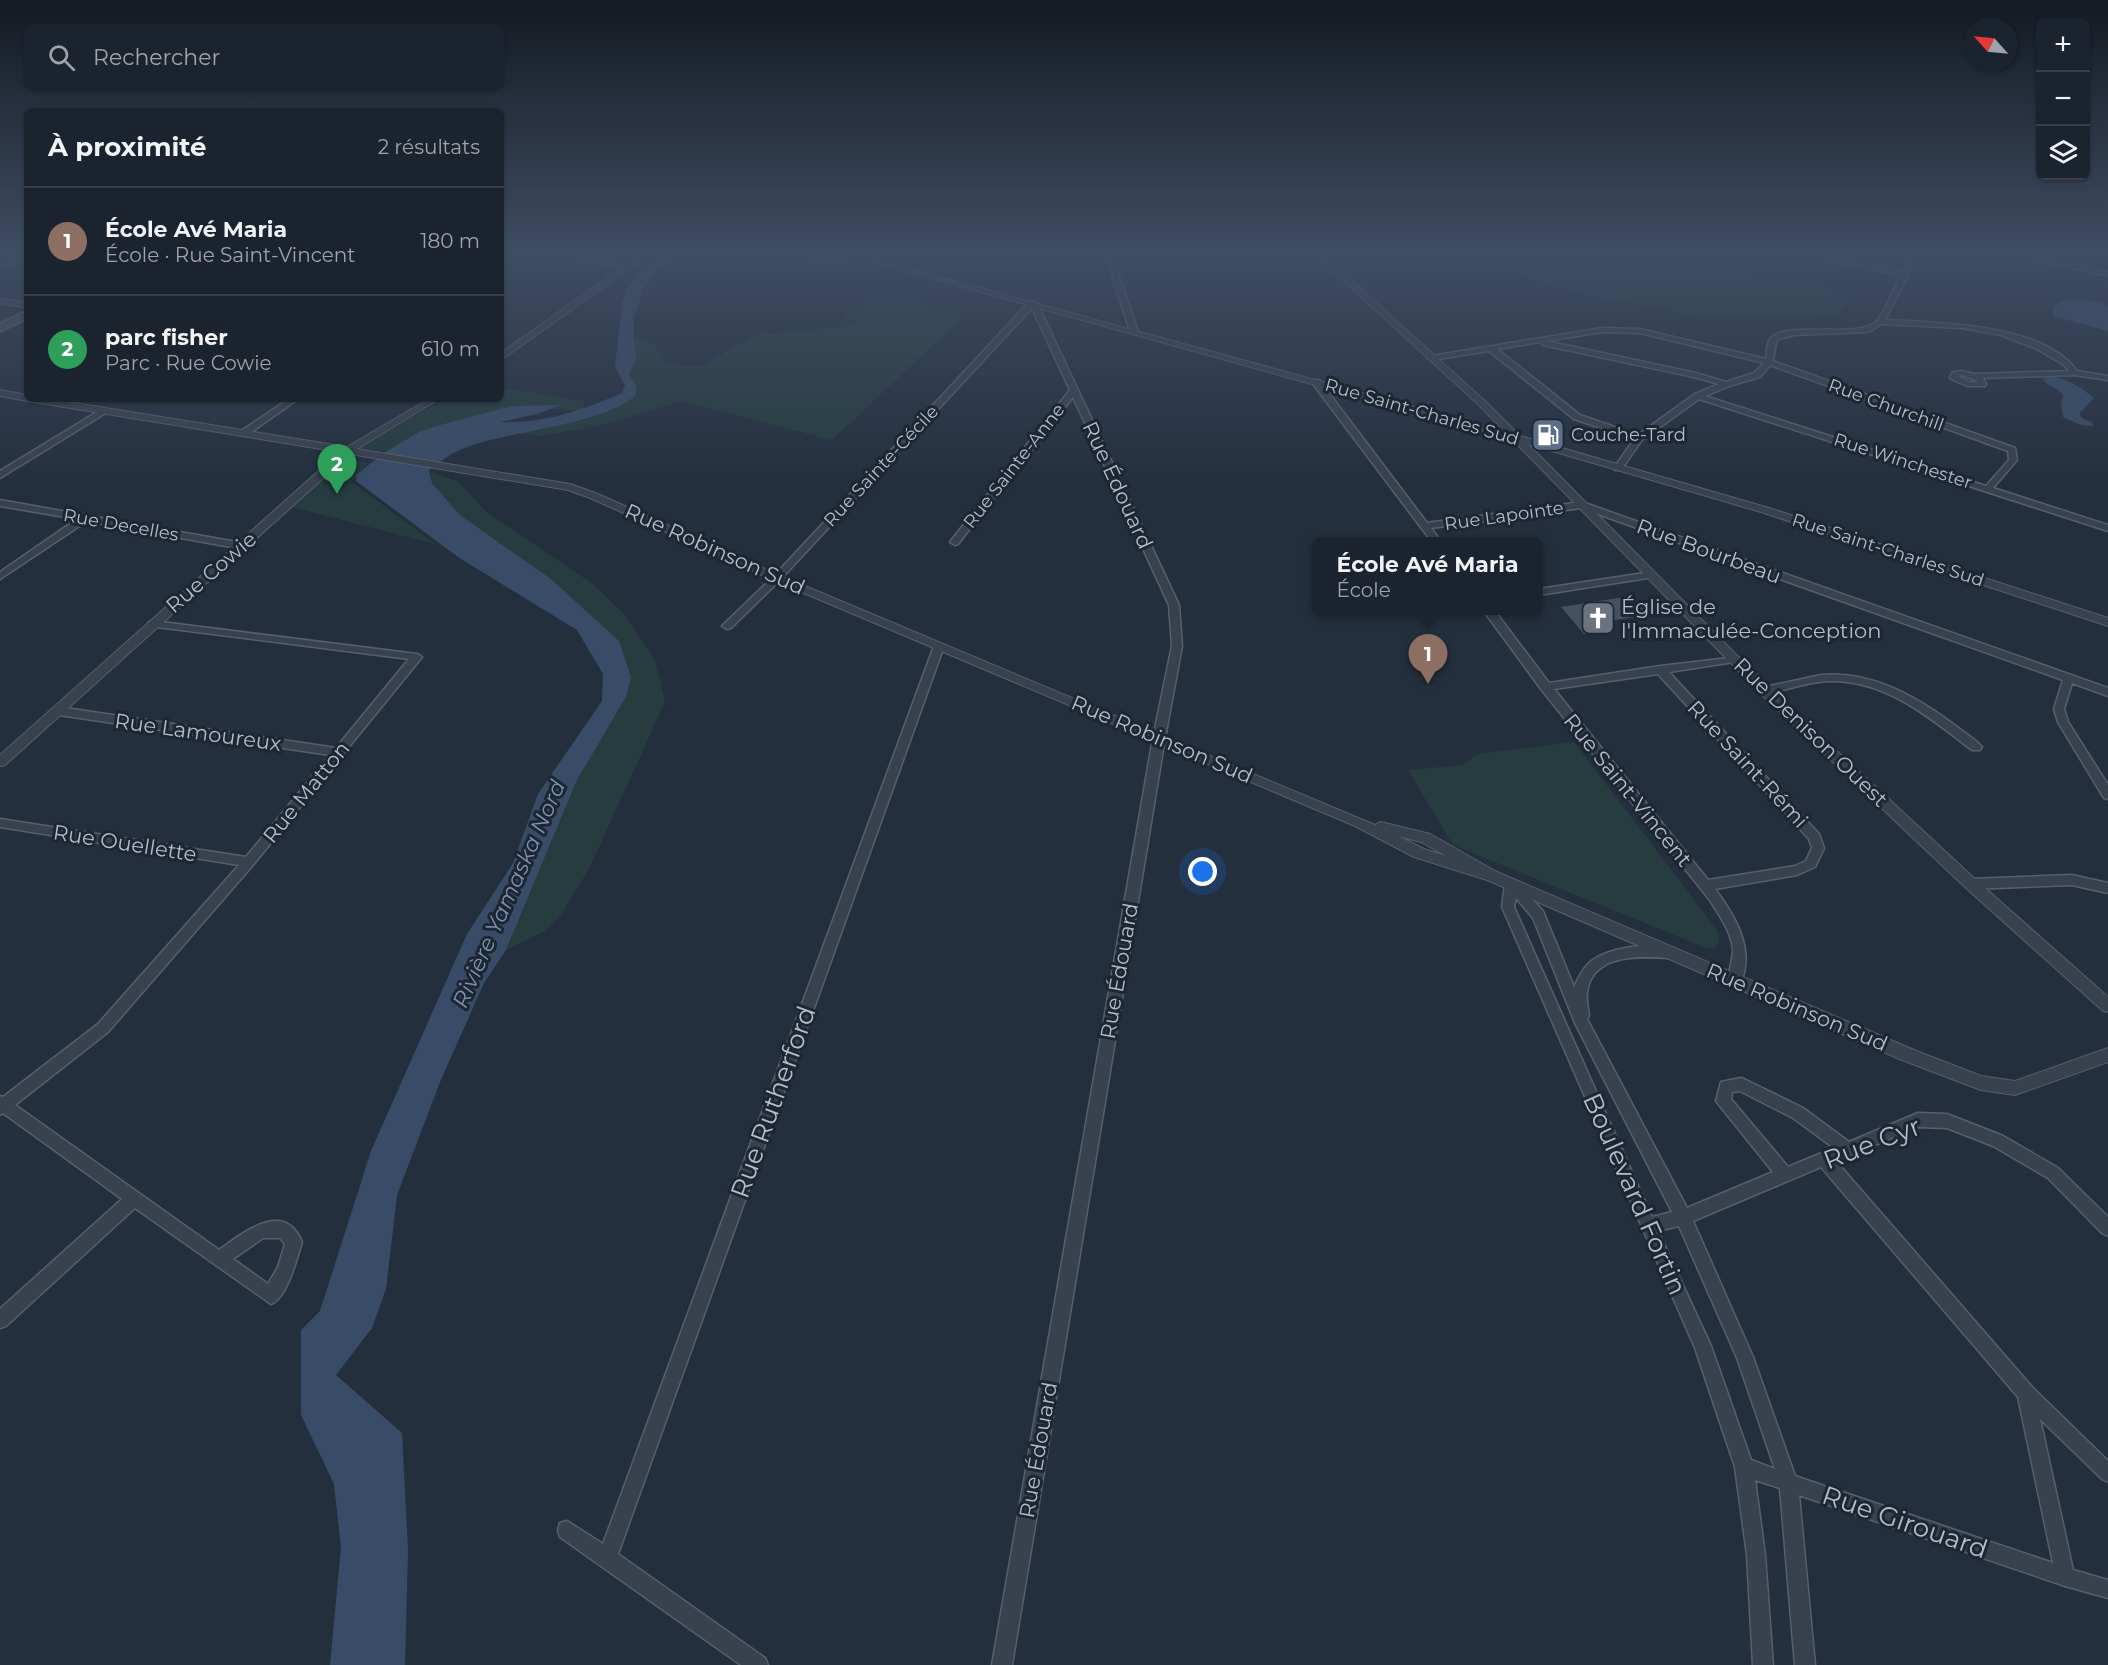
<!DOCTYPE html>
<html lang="fr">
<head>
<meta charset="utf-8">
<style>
  body { margin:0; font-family:Montserrat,sans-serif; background:#282f3a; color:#f1f3f6 }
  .controls { position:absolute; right:18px; top:18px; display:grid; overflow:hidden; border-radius:9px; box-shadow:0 2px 4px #0004 }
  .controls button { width:54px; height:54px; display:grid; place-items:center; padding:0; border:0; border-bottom:2px solid #39404a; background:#1b232e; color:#f1f3f6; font:30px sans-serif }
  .compass { position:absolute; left:1964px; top:18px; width:54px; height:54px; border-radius:50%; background:#1b232e; box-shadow:0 2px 4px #0004; rotate:297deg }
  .you { position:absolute; left:1203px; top:872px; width:21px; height:21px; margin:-15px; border:4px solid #fff; border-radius:50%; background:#1a73e8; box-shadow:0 0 0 9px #1a73e833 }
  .badge { display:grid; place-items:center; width:39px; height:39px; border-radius:50%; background:#0b8043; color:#fff; font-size:20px; font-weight:700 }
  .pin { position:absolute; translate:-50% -50px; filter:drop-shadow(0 2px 3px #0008) }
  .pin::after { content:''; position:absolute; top:32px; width:21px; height:18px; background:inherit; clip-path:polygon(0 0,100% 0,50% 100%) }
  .popup { position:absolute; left:1312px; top:537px; width:231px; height:78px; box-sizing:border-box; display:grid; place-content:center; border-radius:9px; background:#1b232e; filter:drop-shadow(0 2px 4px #0005); font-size:20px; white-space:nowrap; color:#a0a4aa }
  .popup b { font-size:22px; color:#f1f3f6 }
  .popup::after { content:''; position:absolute; left:50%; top:100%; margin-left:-12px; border:12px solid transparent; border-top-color:#1b232e }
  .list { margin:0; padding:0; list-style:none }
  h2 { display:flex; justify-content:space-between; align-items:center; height:78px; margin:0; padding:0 24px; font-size:26px }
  h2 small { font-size:20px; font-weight:400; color:#a0a4aa }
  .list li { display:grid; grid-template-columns:39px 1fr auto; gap:18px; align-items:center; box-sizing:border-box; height:108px; padding:0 24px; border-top:2px solid #39404a }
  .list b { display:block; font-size:22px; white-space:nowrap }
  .list p { margin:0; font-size:20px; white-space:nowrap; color:#a0a4aa }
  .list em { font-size:20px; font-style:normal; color:#a0a4aa }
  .icon { flex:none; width:33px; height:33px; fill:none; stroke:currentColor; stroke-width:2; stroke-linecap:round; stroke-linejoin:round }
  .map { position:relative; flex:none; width:2108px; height:1665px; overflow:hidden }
  .search { position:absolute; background:#1b232e; box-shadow:0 2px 4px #0004; left:24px; top:24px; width:480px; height:66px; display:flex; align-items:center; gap:15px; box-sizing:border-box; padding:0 21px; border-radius:9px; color:#a0a4aa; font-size:22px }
  .panel { position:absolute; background:#1b232e; box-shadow:0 2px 4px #0004; left:24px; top:108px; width:480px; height:294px; border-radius:9px }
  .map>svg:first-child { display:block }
  .green { fill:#263c3f }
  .water { fill:#394c67 }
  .building { fill:#455162 }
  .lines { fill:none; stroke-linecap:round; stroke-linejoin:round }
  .minor-casing { stroke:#565f6c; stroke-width:3 }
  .tertiary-casing { stroke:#565f6c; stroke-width:2 }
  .secondary-casing { stroke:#565f6c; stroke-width:4 }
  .minor { fill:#38414e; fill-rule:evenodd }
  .tertiary { fill:#38414e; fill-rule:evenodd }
  .secondary { fill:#465061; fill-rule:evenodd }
  .labels { text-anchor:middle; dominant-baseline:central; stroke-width:6; stroke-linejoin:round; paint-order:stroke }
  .far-street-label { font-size:18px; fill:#b4bcc9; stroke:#1d2633 }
  .far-poi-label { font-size:18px; fill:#b4bcc9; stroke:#1d2633; text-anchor:start }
  .street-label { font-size:21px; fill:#b4bcc9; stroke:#1d2633 }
  .poi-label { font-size:21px; fill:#b4bcc9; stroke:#1d2633; text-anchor:start }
  .water-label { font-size:22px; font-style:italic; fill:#7c92b1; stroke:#1d2633 }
  .near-street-label { font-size:26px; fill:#b4bcc9; stroke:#1d2633 }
</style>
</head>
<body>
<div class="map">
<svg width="2108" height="1665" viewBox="0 0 2108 1665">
  <rect width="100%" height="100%" fill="#242f3e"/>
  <!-- green -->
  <path class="green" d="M 1468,250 L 1519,250 L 1603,271 L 1641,273 L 1652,260 L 1672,257 L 1704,261 L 1739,271 L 1828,288 L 1848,302 L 1838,314 L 1753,319 L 1712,319 L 1561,289 L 1500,268 L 1479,252 Z
    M 887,293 L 964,316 L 832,440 L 682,401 L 597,426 L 541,436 L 518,433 C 552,425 611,420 636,395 L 636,385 L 629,375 L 637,356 L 633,337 L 655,346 L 665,361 L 683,366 L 701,366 L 762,332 L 774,334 L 841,327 L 861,323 L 841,316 Z
    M 501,388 L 585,401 L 582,411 L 512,406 L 440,425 L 386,451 L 360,448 L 445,399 L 501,399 Z
    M 343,462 L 368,462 L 352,482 L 435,544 L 291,507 Z
    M 430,472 L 457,481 L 488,513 L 593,584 L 625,615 L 655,660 L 665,702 L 589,869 L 560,916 L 545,931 L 506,950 L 577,780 L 626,697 L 551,579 L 460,515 L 432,483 Z
    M 1574,742 L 1717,930 C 1720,938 1721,942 1714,948 L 1706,948 L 1453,845 L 1408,770 L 1463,765 L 1477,754 Z"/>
  <!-- water -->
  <path class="water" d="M 671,250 L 767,250 L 814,257 L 831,257 L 843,250 L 867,250 L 844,263 L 822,265 L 763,255 L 719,253 L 678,255 L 651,277 L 644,288 L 634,317 L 633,337 L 637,356 L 629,375 L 636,385 L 636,395 C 604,426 505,430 460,450 C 449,454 439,463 429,470 L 432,483 L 460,515 L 551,579 L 619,641 L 631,677 L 626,697 L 577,780 L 506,950 L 484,983 L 440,1082 L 397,1195 L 386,1289 L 372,1328 L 336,1375 L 402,1433 L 408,1550 L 405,1665 L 330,1665 L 341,1547 L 334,1484 L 301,1415 L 301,1330 L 320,1311 L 371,1151 L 467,934 L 513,863 L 538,794 L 602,701 L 603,674 L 577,630 L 458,557 L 356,481 L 356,475 L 382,454 L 419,432 L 440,425 L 512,406 L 561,405 L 537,414 L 500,422 C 543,424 583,410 622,393 L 625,385 L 615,367 L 622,302 L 630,284 L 639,271 Z
    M 2084,299 L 2108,305 L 2108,331 L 2053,316 L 2053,307 L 2061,301 Z
    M 2045,376 C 2063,376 2081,387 2094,398 L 2079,414 L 2082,418 L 2092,422 L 2093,426 L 2081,425 L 2063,417 L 2061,406 L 2063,395 C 2058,387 2049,387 2043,380 Z"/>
  <!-- building -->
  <path class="building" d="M 1631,596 L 1649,615 L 1601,622 L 1608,630 L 1584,634 L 1561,607 Z"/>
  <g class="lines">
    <defs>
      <path id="minor" d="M 511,250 L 528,250 L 633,263 L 636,265 L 633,267 L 522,253 L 501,265 L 501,260 L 514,252 Z
        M 1104,250 L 1110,250 L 1138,331 L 1137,333 L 1130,331 Z
        M 1783,250 L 1795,250 L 1903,271 L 1914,250 L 1920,250 L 1885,320 C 1938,323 2043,323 2077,371 L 2108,376 L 2108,380 L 2074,375 L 1983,378 L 1986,384 L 1985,386 L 1967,386 L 1951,379 L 1950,377 L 1953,372 L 1962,371 L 1974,374 L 2069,371 L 2064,365 L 2037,349 L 2001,335 L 1962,328 L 1882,324 L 1868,332 L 1794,335 L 1779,339 L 1776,342 L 1773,361 L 2015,448 L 2017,460 L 1993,488 L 2108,525 L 2108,531 L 1699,399 L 1642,440 L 1621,470 L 1615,470 L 1614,468 L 1634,439 L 1574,419 L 1489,351 L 1431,360 L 1427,358 L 1431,356 L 1602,328 L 1640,329 L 1766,359 C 1767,352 1766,342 1772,337 C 1791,321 1860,339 1877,321 C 1885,312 1895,286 1901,275 L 1786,252 ZM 1602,332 L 1640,333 L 1764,363 L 1754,373 L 1726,382 L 1696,373 L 1546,341 ZM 1540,342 L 1543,345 L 1694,377 L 1719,384 L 1695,394 L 1638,435 L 1580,415 L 1497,349 ZM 1770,365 L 2008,451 L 2009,460 L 1986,486 L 1705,396 L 1729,386 L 1760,377 ZM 1962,375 L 1976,380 L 1977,382 L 1968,382 L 1958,376 Z
        M 1990,250 L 2001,250 L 2108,272 L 2108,276 Z
        M 27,253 L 27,257 L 0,269 L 0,265 Z
        M 0,299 L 27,303 L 27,307 L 0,303 Z
        M 1030,301 L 1037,303 L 1179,605 L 1182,646 L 1165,738 L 1012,1665 L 992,1665 L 1153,738 L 1172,646 L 1169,605 L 1073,397 L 958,544 L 955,545 L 950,542 L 1070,390 L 1032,308 L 780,580 L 731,628 L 727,629 L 722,626 L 774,576 Z
        M 1313,380 L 1319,380 L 1427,523 L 1582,502 L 2108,688 L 2108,696 L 2072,683 L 2064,709 L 2068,722 L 2108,785 L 2108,799 L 2104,798 L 2058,722 L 2054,709 L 2063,680 L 1581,508 L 1431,528 L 1441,542 L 1432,542 L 1313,384 Z
        M 289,399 L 298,399 L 247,435 L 241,435 L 241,431 Z
        M 102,409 L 109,411 L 0,478 L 0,471 Z
        M 0,500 L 242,543 L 247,546 L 242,549 L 87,521 L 0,579 L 0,572 L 77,519 L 0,506 Z
        M 1651,572 L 1654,573 L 1654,577 L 1539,595 L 1539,589 Z
        M 1483,610 L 1494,610 L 1549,683 L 1660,666 L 1738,657 L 1739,659 L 1734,662 L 1669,672 L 1819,834 L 1824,848 L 1815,867 L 1797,875 L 1715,889 C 1735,916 1756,950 1740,984 L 1735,986 L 1730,984 C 1726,975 1733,962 1733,951 C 1732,932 1719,915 1709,899 L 1541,689 ZM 1658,674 L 1809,839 L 1812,848 L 1806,861 L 1795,866 L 1708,880 L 1554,689 Z
        M 153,621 L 417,654 L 422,657 L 253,865 L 108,1032 L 15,1105 L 219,1250 C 243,1233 284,1199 302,1242 C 297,1258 287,1298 271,1304 L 135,1208 L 6,1326 L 0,1328 L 0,1309 L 122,1199 L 3,1113 L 0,1115 L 0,1096 L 3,1097 L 98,1024 L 239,865 L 0,827 L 0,819 L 246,857 L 330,755 L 59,715 L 54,711 L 59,707 L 336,748 L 409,659 L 149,626 L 149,622 ZM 263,1238 L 280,1238 L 285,1244 L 278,1267 L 268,1284 L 233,1259 Z
        M 939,643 L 944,646 L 618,1554 L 765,1658 L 768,1665 L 741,1665 L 560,1537 L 558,1530 L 560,1523 L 567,1521 L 603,1544 L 934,646 Z
        M 1821,675 C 1871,671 1914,695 1953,724 C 1962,731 1974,738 1982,747 L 1980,750 L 1972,750 C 1929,717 1886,680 1829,681 C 1807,682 1786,690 1765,695 L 1760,691 L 1765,687 Z
        M 2072,875 L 2108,883 L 2108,893 L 2072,885 L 1971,889 L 1967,887 L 1965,884 L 1967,881 L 1971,879 Z
        M 1511,879 L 1515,881 L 1543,911 L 1574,987 C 1578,978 1582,970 1589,963 C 1607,947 1649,942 1672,949 L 1674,953 L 1672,957 L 1667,958 C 1641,956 1597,954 1588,987 C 1585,996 1588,1007 1589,1016 L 1587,1019 L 1687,1208 L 1773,1172 L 1716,1101 L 1721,1082 L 1741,1078 L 1746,1080 L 1803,1108 L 1849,1142 L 1918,1113 L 1947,1114 L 2003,1136 L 2058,1168 L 2108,1217 L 2108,1236 L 2102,1233 L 2048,1178 L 1993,1146 L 1947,1128 L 1918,1127 L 1836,1161 L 2032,1387 L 2108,1461 L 2108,1482 L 2102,1479 L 2040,1419 L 2073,1570 L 2108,1580 L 2108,1598 L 2065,1586 L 1799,1495 L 1815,1665 L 1795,1665 L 1780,1488 L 1755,1480 L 1765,1555 L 1773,1665 L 1753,1665 L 1747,1555 L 1735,1467 L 1695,1348 L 1502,907 L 1505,884 L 1507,881 ZM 1516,898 L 1533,918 L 1575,1023 L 1672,1212 L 1652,1217 L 1514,907 ZM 1740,1091 L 1793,1118 L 1834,1148 L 1788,1167 L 1731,1099 L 1732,1092 ZM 1821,1167 L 2018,1397 L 2053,1563 L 1795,1476 L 1753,1357 L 1693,1221 ZM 1679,1226 L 1737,1358 L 1775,1469 L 1751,1460 L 1711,1346 L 1658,1231 Z"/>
      <path id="tertiary" d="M 647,250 L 656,250 L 501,360 L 501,353 Z
        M 830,250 L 841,250 L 1505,432 L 1480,406 L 1310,250 L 1318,250 L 1486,402 L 1520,436 L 1769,508 L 2108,618 L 2108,626 L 1761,512 L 1528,444 L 1769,688 L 1976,880 L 2108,997 L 2108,1012 L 2103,1011 L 1966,888 L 1761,694 L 1513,440 Z
        M 0,390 L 27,395 L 27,399 L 50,399 L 347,447 L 429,399 L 439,399 L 357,449 L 570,484 L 598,494 L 781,576 L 1375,825 L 1381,822 L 1430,834 L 1497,872 L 1914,1050 L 1981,1076 L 2015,1081 L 2108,1048 L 2108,1062 L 2015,1095 L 1981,1090 L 1902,1060 L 1487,880 L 1414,857 L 1355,826 L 773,580 L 590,498 L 568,490 L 350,454 L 5,765 L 0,766 L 0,755 L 340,452 L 27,401 L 0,396 ZM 1398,836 L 1421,842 L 1446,856 L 1424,849 Z"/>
      <path id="secondary" d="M 27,311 L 27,318 L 0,331 L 0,324 Z"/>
    </defs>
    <!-- minor casing -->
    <use href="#minor" class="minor-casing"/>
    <!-- tertiary casing -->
    <use href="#tertiary" class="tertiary-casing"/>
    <!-- secondary casing -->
    <use href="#secondary" class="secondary-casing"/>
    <!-- minor -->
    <use href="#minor" class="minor"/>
    <!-- tertiary -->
    <use href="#tertiary" class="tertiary"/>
    <!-- secondary -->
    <use href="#secondary" class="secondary"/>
  </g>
  <!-- sky -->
  <linearGradient id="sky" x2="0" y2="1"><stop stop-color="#141a22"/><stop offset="0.52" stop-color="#3f4d63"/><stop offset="1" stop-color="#3f4d63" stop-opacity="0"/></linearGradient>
  <rect width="2108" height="483" fill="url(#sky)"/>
  <!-- icons -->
  <defs>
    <symbol id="fuel-square" viewBox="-11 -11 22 22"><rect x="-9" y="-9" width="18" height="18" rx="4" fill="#5c6f8a" stroke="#1d2633"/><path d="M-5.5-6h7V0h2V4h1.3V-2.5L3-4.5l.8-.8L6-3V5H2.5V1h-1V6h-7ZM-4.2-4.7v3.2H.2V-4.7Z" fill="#fff"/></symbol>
    <symbol id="church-square" viewBox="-11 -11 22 22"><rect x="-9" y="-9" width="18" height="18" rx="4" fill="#6b7280" stroke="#1d2633"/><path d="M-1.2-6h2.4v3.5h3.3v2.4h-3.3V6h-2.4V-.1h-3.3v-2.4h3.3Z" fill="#fff"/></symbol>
  </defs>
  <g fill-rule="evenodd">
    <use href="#fuel-square" x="1529" y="416" width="38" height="38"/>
    <use href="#church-square" x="1579" y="599" width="38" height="38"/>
  </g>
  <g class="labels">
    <!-- far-street labels -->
    <g class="far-street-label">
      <text transform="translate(1886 405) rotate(20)">Rue Churchill</text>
      <text transform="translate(1422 412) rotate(16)">Rue Saint-Charles Sud</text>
      <text transform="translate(1903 461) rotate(18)">Rue Winchester</text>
      <text transform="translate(881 466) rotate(-47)">Rue Sainte-Cécile</text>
      <text transform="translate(1014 466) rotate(-52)">Rue Sainte-Anne</text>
      <text transform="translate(1504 516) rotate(-8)">Rue Lapointe</text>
      <text transform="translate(121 525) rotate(10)">Rue Decelles</text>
      <text transform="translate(1888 550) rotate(18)">Rue Saint-Charles Sud</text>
    </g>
    <!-- far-poi labels -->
    <g class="far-poi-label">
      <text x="1571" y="435">Couche-Tard</text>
    </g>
    <!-- street labels -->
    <g class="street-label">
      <text transform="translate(1118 485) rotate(65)">Rue Édouard</text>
      <text transform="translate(715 549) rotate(24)">Rue Robinson Sud</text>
      <text transform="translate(1709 551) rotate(20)">Rue Bourbeau</text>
      <text transform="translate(211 572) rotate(-41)">Rue Cowie</text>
      <text transform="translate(198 732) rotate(8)">Rue Lamoureux</text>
      <text transform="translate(1811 732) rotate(44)">Rue Denison Ouest</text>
      <text transform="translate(1162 739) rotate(23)">Rue Robinson Sud</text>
      <text transform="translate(1748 764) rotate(47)">Rue Saint-Rémi</text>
      <text transform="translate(1628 790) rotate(51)">Rue Saint-Vincent</text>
      <text transform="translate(306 792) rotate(-51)">Rue Matton</text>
      <text transform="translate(125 843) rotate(9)">Rue Ouellette</text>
      <text transform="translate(1119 971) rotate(-80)">Rue Édouard</text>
      <text transform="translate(1797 1007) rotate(23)">Rue Robinson Sud</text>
      <text transform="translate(1038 1450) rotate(-80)">Rue Édouard</text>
    </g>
    <!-- poi labels -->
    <g class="poi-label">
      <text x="1621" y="606">Église de<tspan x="1621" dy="24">l'Immaculée-Conception</tspan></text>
    </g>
    <!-- water labels -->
    <g class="water-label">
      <text transform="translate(509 894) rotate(-66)">Rivière Yamaska Nord</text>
    </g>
    <!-- near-street labels -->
    <g class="near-street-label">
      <text transform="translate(773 1102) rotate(-70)">Rue Rutherford</text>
      <text transform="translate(1872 1143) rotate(-21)">Rue Cyr</text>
      <text transform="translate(1635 1194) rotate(66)">Boulevard Fortin</text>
      <text transform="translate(1905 1522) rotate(19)">Rue Girouard</text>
    </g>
  </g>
</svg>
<div class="controls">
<button>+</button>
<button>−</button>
<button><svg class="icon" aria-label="layers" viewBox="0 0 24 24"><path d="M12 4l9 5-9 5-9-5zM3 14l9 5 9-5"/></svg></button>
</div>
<svg class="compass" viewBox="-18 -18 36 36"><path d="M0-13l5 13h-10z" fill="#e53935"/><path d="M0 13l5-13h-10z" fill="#a0a4aa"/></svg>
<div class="you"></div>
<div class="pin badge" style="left:1428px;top:684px;background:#8d6e63">1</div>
<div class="popup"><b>École Avé Maria</b>École</div>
<div class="pin badge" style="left:337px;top:494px;background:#2e9e5b">2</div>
<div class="search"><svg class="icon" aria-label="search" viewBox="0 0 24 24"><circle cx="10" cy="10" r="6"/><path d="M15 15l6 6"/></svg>Rechercher</div>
<section class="panel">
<h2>À proximité<small>2 résultats</small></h2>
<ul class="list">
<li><span class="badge" style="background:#8d6e63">1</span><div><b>École Avé Maria</b><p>École · Rue Saint-Vincent</p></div><em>180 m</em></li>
<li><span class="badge" style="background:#2e9e5b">2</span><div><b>parc fisher</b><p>Parc · Rue Cowie</p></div><em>610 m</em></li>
</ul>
</section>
</div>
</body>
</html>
